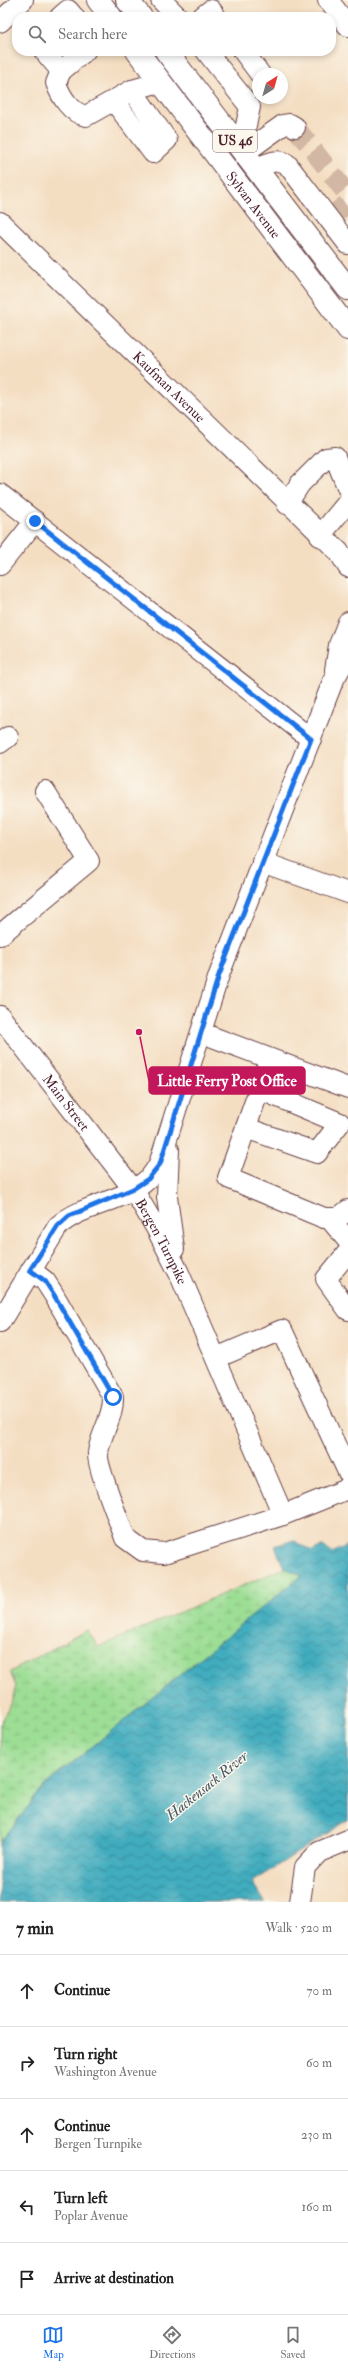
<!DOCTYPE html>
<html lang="en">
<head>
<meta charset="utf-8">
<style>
  body { margin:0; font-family:"IM FELL Double Pica",serif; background:#f2f2f2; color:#222 }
  .compass { position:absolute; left:252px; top:68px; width:36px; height:36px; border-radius:50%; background:#fff; box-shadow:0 2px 6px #0003; rotate:37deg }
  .stop { position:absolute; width:12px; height:12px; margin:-9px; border:3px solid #1a73e8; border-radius:50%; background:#fff }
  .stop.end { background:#1a73e8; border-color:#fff; box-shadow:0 1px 4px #0008 }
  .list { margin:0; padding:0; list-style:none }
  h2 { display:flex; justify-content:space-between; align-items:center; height:52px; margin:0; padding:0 16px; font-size:17px }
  h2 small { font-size:13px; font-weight:400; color:#767676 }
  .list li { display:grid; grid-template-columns:26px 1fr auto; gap:12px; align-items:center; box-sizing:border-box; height:72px; padding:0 16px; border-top:1px solid #e0e0e0 }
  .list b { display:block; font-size:15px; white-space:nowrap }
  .list p { margin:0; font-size:13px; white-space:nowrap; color:#767676 }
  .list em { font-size:13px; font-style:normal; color:#767676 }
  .icon { flex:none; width:22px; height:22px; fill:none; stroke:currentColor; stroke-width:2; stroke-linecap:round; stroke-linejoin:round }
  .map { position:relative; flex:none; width:348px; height:1902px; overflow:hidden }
  .search { position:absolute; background:#fff; box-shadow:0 2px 6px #0003; left:12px; right:12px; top:12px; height:44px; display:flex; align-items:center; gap:10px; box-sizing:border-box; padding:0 14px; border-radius:16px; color:#767676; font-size:15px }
  .sheet { height:412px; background:#fff }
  nav { display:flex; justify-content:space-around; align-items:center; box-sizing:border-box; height:56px; border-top:1px solid #e0e0e0; background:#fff; font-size:11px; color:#767676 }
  nav a { display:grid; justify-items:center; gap:2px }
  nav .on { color:#1a73e8 }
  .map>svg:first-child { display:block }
  .wetland { fill:url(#wetland-marsh); stroke:#747e60 }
  .water { fill:url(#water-waves); stroke:#446674 }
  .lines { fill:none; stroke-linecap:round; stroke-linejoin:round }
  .minor-tunnel { stroke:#d2b8a4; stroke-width:20; stroke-dasharray:20 10; stroke-linecap:butt }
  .minor-casing { stroke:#643c42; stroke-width:22 }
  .highway-casing { stroke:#643c42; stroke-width:24 }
  .minor { stroke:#fff; stroke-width:20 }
  .highway { stroke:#fff; stroke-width:22 }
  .route { stroke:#1a73e8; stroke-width:5 }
  .labels { text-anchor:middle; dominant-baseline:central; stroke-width:3; stroke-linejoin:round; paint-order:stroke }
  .shield { fill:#fbf7ec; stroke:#7f6065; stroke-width:1 }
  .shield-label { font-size:13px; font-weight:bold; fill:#4a1f2b }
  .street-label { font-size:14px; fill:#4a1f2b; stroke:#fbf7ec }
  .water-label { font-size:15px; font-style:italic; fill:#465766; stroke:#fbf7ec }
  .leader { fill:none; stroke:#c2185b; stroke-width:1.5 }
  .callout-dot { fill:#c2185b; stroke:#fbf7ec; stroke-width:1.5 }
  .callout { fill:#c2185b; stroke:#c2185b; stroke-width:1.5 }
  .callout-label { font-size:15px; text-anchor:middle; font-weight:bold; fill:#fff }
</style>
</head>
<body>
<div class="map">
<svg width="348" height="1902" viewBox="0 0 348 1902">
  <defs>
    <pattern id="wetland-marsh" width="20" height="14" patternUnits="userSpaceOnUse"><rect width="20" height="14" fill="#9dde95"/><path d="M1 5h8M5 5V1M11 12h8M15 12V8" fill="none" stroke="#89be81"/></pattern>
    <pattern id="water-waves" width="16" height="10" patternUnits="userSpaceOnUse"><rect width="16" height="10" fill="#3facbe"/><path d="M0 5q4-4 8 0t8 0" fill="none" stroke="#378b9b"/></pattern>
  </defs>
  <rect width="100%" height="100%" fill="#fbf7ec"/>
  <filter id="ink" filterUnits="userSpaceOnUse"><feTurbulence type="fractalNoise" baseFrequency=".025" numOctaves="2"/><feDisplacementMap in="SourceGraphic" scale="8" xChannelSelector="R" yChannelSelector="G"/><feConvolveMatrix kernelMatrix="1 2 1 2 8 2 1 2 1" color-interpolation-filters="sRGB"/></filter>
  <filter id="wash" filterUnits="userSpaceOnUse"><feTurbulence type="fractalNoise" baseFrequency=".012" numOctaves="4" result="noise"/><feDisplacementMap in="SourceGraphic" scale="16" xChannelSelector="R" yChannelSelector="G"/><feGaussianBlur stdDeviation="0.9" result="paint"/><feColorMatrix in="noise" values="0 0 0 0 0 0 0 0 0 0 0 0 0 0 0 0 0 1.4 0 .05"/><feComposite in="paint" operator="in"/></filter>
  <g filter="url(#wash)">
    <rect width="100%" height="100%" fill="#f4dec2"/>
    <!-- wetland -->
    <path class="wetland" d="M 284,1568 L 303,1575 L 44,1786 L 0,1843 L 0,1723 L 11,1704 L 16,1686 L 10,1672 L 87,1630 L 98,1647 Z"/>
    <!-- water -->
    <path class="water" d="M 293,1540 L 312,1551 L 323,1546 L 332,1553 L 348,1545 L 348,1820 L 252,1882 L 265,1902 L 0,1902 L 0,1843 L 44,1786 L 302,1575 L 284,1568 L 275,1546 Z"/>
  </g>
  <g filter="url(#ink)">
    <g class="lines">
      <!-- minor-tunnel -->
      <path class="minor-tunnel" d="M 295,127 L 348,195
        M 332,203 L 348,224"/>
      <defs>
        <g id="minor">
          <path d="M 161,0 L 178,17"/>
          <path d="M 328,0 L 348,26"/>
          <path d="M 60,17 L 68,10 L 74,17"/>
          <path d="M 202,17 L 211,10 L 216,17"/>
          <path d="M 0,22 L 23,0"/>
          <path d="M 44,51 L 61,71"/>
          <path d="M 85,51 L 61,71 L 56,83 C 61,97 71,113 86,116 L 132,90 L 160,82"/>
          <path d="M 206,51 L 250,107 L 245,130 L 234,140"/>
          <path d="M 243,51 L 260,74"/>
          <path d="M 114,101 L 153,153 L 167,140 L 132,90"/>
          <path d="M 244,153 L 283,125 L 290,124 L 295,127"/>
          <path d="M 256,168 C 266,165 277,157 287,164 L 348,244"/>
          <path id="s1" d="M 0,222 L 339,552 L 348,567"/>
          <path d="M 0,494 L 311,739"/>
          <path d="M 287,504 L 300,484 L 326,458 L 335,457 L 348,489"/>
          <path d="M 320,536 L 348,502"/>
          <path d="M 0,565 L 35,521"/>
          <path d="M 335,670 L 339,645 L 348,622"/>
          <path d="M 0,743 L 8,737"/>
          <path d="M 262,862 L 348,893"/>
          <path d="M 0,935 L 89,861 L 45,791"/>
          <path id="s2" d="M 0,1016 L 133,1189 L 156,1228 L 179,1273 L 283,1515"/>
          <path d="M 202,1033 L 348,1088"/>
          <path d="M 270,1059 L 228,1178 L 324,1218 L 338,1218 L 348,1210"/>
          <path d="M 246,1128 L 317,1153 L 340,1123 L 259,1089"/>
          <path d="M 169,1150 L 167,1197 L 174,1249"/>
          <path d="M 329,1218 L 348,1241"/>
          <path d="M 348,1252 L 326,1279 L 348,1310"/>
          <path d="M 31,1270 L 45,1281 L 54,1295 L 113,1397 C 114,1417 100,1434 98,1453 C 96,1465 120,1523 125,1538 L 143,1551 L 164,1553 L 283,1515 L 345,1490 L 348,1487"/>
          <path d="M 0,1322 L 58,1226 C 84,1203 123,1203 148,1179 C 153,1175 156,1169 159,1164 L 219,975 L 333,681 L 348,655"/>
          <path d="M 216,1358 L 282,1330 L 348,1472"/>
          <path d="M 300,1902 L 305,1867 L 319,1852 L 348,1840"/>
        </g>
        <g id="highway">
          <path d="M 98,0 L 111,17"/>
          <path d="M 127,0 L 141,17"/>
          <path id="s3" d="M 137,51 L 348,329"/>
          <path d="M 166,51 L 348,289"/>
        </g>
      </defs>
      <!-- minor casing -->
      <use href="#minor" class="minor-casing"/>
      <!-- highway casing -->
      <use href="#highway" class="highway-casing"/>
      <!-- minor -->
      <use href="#minor" class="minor"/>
      <!-- highway -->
      <use href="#highway" class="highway"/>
    </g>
  </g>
  <g class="lines" filter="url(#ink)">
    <!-- route -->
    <path class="route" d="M 35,521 L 311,739 L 219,975 L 160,1164 L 148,1179 L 133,1189 L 69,1216 L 58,1226 L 30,1270 L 45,1281 L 54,1295 L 113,1397"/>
  </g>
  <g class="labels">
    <!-- shield labels -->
    <rect class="shield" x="213" y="130" width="44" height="22" rx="3"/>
    <g class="shield-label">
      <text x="235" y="141">US 46</text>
    </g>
    <!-- street labels -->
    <g class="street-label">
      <text stroke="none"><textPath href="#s3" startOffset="193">Sylvan Avenue</textPath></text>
      <text stroke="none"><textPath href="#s1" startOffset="236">Kaufman Avenue</textPath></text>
      <text stroke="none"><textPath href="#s2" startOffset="109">Main Street</textPath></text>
      <text stroke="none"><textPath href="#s2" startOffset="278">Bergen Turnpike</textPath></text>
    </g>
    <!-- water labels -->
    <g class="water-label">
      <text transform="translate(207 1786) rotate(-39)">Hackensack River</text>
    </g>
  </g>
  <!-- callouts -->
  <path class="leader" d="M139 1032L149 1081"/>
  <circle class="callout-dot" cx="139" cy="1032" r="4"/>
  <rect class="callout" x="149" y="1067" width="156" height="27" rx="4"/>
  <g class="callout-label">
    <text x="227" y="1086">Little Ferry Post Office</text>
  </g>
</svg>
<svg class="compass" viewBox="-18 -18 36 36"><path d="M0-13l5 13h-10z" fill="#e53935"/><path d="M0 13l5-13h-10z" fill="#767676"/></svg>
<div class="stop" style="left:113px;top:1397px"></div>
<div class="stop end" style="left:35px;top:521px"></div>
<div class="search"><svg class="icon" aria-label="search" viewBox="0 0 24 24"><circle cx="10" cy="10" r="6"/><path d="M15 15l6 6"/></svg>Search here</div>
</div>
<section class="sheet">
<h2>7 min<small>Walk · 520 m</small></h2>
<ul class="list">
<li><svg class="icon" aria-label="ahead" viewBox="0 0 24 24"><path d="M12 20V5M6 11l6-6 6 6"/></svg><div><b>Continue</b></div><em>70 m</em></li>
<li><svg class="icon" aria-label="right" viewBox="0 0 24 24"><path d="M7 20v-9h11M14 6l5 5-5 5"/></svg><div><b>Turn right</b><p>Washington Avenue</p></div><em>60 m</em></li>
<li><svg class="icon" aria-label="ahead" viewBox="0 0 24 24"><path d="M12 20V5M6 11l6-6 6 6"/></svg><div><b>Continue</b><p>Bergen Turnpike</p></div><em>230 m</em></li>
<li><svg class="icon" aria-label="left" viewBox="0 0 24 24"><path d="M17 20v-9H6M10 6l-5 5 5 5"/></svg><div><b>Turn left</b><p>Poplar Avenue</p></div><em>160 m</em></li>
<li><svg class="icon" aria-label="arrive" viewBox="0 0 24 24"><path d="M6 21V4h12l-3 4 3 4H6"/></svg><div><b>Arrive at destination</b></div></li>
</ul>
</section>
<nav>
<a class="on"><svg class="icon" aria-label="map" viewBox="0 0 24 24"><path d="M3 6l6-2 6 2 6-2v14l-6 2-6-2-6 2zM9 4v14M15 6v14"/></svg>Map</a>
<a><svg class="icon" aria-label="directions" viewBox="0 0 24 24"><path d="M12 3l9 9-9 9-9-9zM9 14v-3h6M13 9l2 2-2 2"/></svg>Directions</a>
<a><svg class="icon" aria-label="saved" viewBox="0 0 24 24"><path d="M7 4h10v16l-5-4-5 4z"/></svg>Saved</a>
</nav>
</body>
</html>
